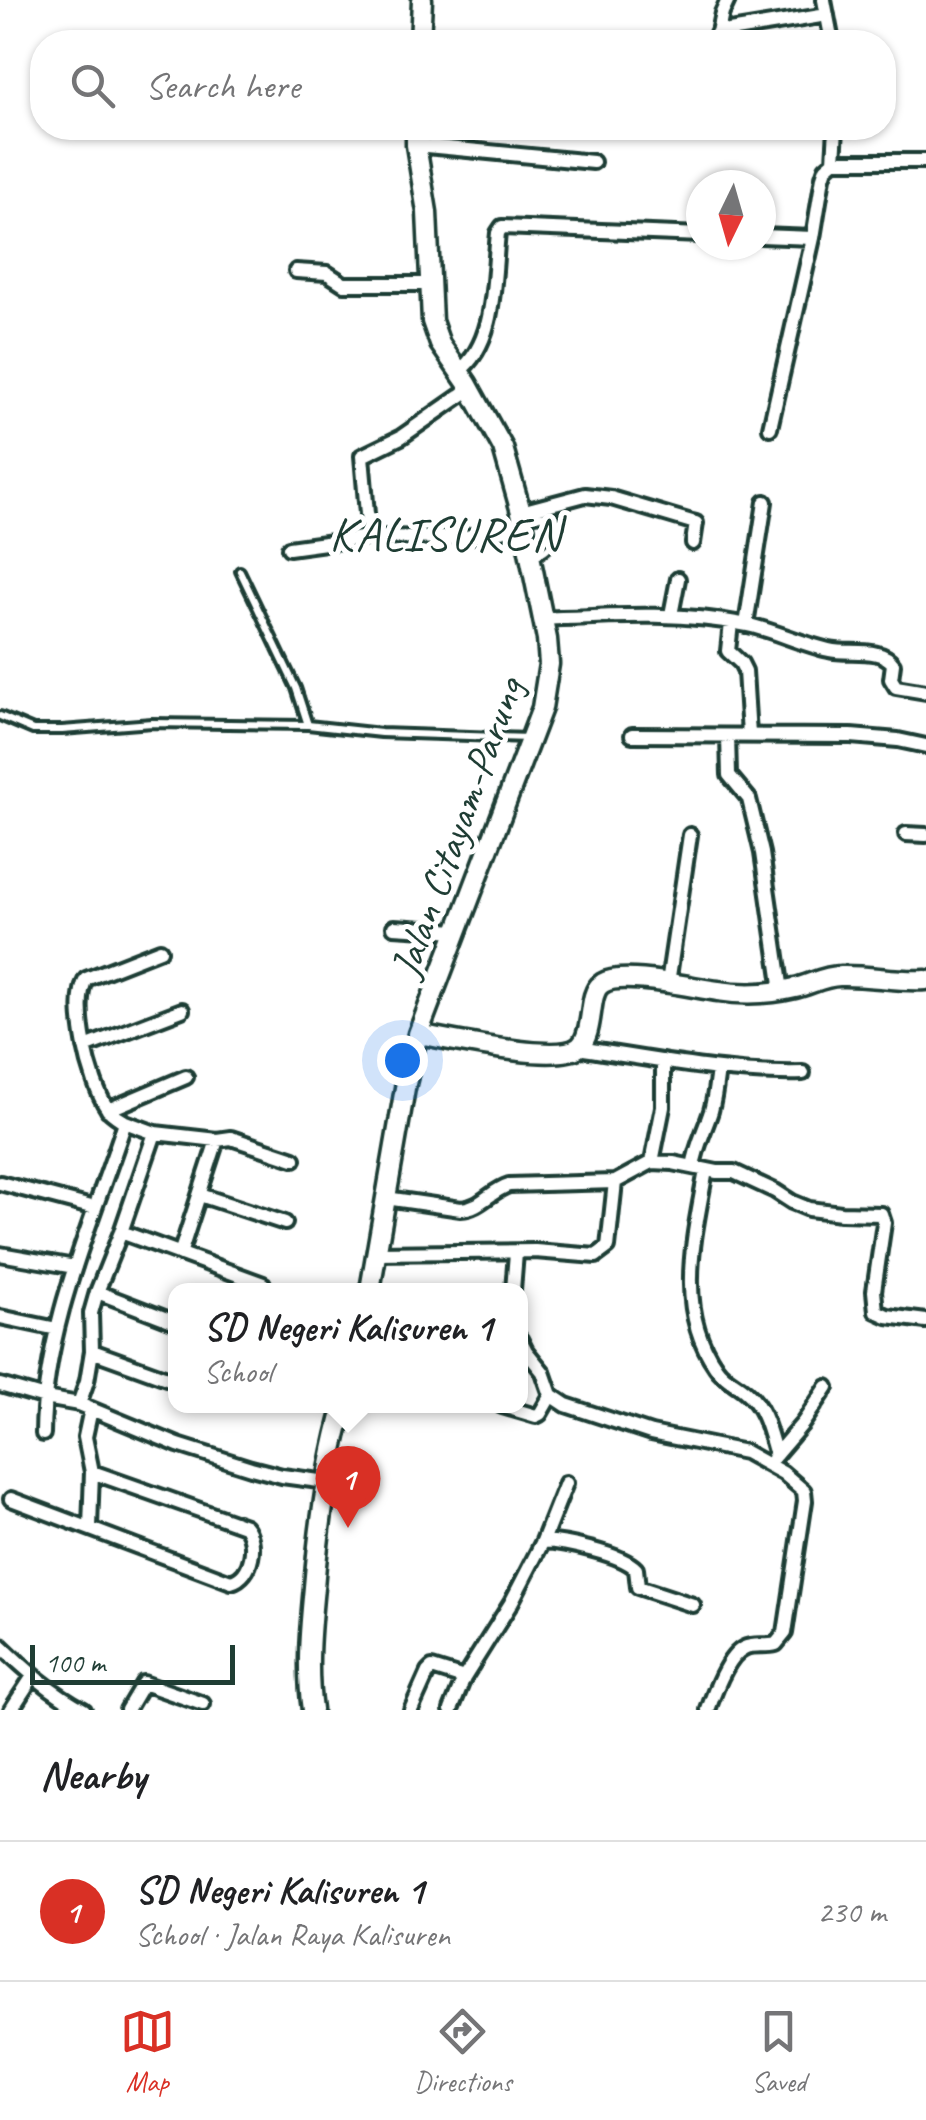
<!DOCTYPE html>
<meta charset="utf-8">
<style>
body{margin:0;font-family:Caveat,sans-serif;background:#f2f2f2;color:#202124}
.compass{position:absolute;left:686px;top:170px;width:90px;height:90px;border-radius:50%;background:#fff;box-shadow:0 2px 8px #0004;rotate:185deg}
.scale{position:absolute;left:30px;bottom:25px;width:205px;box-sizing:border-box;padding-left:10px;border:5px solid #1f3d34;border-top:0;font-size:28px;line-height:35px;white-space:nowrap;color:#1f3d34;-webkit-text-stroke:8px #fff;paint-order:stroke}
.you{position:absolute;left:402px;top:1060px;width:35px;height:35px;margin:-25px;border:8px solid #fff;border-radius:50%;background:#1a73e8;box-shadow:0 0 0 15px #1a73e833}
.badge{display:grid;place-items:center;width:65px;height:65px;border-radius:50%;background:#d93025;color:#fff;font-size:32px;font-weight:700}
.pin{position:absolute;translate:-50% -82px;filter:drop-shadow(0 2px 5px #0008)}
.pin::after{content:'';position:absolute;top:52px;width:35px;height:30px;background:inherit;clip-path:polygon(0 0,100% 0,50% 100%)}
.popup{position:absolute;left:168px;top:1283px;width:360px;height:130px;box-sizing:border-box;display:grid;place-content:center;border-radius:20px;background:#fff;filter:drop-shadow(0 2px 8px #0005);font-size:32px;white-space:nowrap;color:#757577}
.popup b{font-size:38px;color:#202124}
.popup::after{content:'';position:absolute;left:50%;top:100%;margin-left:-20px;border:20px solid transparent;border-top-color:#fff}
.list{margin:0;padding:0;list-style:none}
h2{display:flex;justify-content:space-between;align-items:center;height:130px;margin:0;padding:0 40px;font-size:42px}
h2 small{font-size:32px;font-weight:400;color:#757577}
.list li{display:grid;grid-template-columns:65px 1fr auto;gap:30px;align-items:center;box-sizing:border-box;height:140px;padding:0 40px;border-top:2px solid #e0e0e0}
.list b{display:block;font-size:38px;white-space:nowrap}
.list p{margin:0;font-size:32px;white-space:nowrap;color:#757577}
.list em{font-size:32px;font-style:normal;color:#757577}
.icon{flex:none;width:55px;height:55px;fill:none;stroke:currentColor;stroke-width:2;stroke-linecap:round;stroke-linejoin:round}
.map{position:relative;flex:none;width:926px;height:1710px;overflow:hidden}
.search{position:absolute;background:#fff;box-shadow:0 2px 8px #0004;left:30px;right:30px;top:30px;height:110px;display:flex;align-items:center;gap:25px;box-sizing:border-box;padding:0 35px;border-radius:40px;color:#757577;font-size:38px}
.sheet{height:270px;background:#fff}
nav{display:flex;justify-content:space-around;align-items:center;box-sizing:border-box;height:140px;border-top:2px solid #e0e0e0;background:#fff;font-size:28px;color:#757577}
nav a{display:grid;justify-items:center;gap:5px}
nav .on{color:#d93025}
.map>svg:first-child{display:block}
.lines{fill:none;stroke-linecap:round;stroke-linejoin:round}
.lane-casing{stroke:#1f3d34;stroke-width:14}
.street-casing{stroke:#1f3d34;stroke-width:20}
.secondary-casing{stroke:#1f3d34;stroke-width:25}
.lane{stroke:#fff;stroke-width:6}
.street{stroke:#fff;stroke-width:12}
.secondary{stroke:#fff;stroke-width:18}
.labels{text-anchor:middle;stroke-width:10;stroke-linejoin:round;paint-order:stroke}
.street-label{font-size:42px;fill:#1f3d34;stroke:#fff}
.quarter-label{font-size:48px;letter-spacing:2.5px;fill:#1f3d34;stroke:#fff}
</style>
<div class="map">
<svg width="926" height="1710" viewBox="0 0 926 1710">
<rect width="100%" height="100%" fill="#fff"/>
<filter id="ink" filterUnits="userSpaceOnUse"><feTurbulence type="fractalNoise" baseFrequency=".01" numOctaves="2"/><feDisplacementMap in="SourceGraphic" scale="20" xChannelSelector="R" yChannelSelector="G"/><feConvolveMatrix kernelMatrix="1 2 1 2 8 2 1 2 1" color-interpolation-filters="sRGB"/></filter>
<g filter="url(#ink)">
<g class="lines">
<defs>
<path id="lane" d="M523,519l24,-4 7,1c10,21 -4,33 -22,42
M240,571l56,117 12,37
M0,716l33,14h29l90,-7 156,2 73,8 149,5"/>
<path id="street" d="M824,0l8,42
M717,33l110,-18
M716,42l6,-29 6,-13
M416,145l177,17
M834,161l2,-33
M761,236l52,2 10,-61 3,-9 8,-7h92
M296,271l31,2 17,11h85
M458,372c39,-29 35,-94 40,-139l4,-6 199,8
M770,428l43,-190
M521,512l64,-17 26,3 81,24 4,1 -3,20
M369,537l-7,-81 39,-19 69,-48
M289,548l80,-11 91,1 63,-11
M671,615l7,-36
M542,619c69,-3 138,-8 206,6 28,6 53,19 81,25 19,5 52,-4 64,14l-2,15 5,8 30,5
M731,623l-3,28 13,12 4,8 4,64
M746,625l19,-123
M632,735l219,1 47,4 28,6
M728,736l1,39 20,24 13,54 20,138
M906,834l20,1
M394,927l63,4
M668,983l22,-148
M85,1047l97,-37
M578,1048c75,11 149,27 225,25
M108,1110l78,-33
M125,1122l30,11
M652,1162l11,-55v-46
M693,1167c3,-21 12,-37 18,-56 4,-14 5,-27 7,-42
M706,1170c-11,65 -32,138 10,197 8,12 20,16 30,25 19,16 23,40 30,63
M0,1183l95,25
M200,1195l85,28
M386,1198l75,11c20,-1 29,-18 48,-24l106,-3 37,-20 21,1 44,9h17l41,19 17,11 17,7 32,4 40,1 3,9 -10,68 2,20 11,5 39,5
M121,1232l142,52
M377,1253l158,-2 61,5 12,-9 7,-65
M0,1254l75,13
M180,1254l37,-114
M513,1290l3,-37
M97,1292l78,30
M0,1317l57,12
M520,1339l6,12 17,21 8,23 15,10 85,28 94,19 38,21 21,18 1,10 -20,132 -9,11c-10,3 -23,-1 -32,4 -17,8 -30,45 -36,62
M92,1351l83,30
M0,1385l45,13 34,6 99,41 73,23 31,8 45,6
M79,1404l8,-23 5,-30 -1,-38 6,-21 24,-60 34,-99 62,7 14,-2 63,21
M502,1406l34,10 4,-2 11,-19
M43,1434c1,-108 49,-211 82,-312 -6,-4 -14,-8 -18,-14 -17,-25 -36,-103 -21,-129l74,-29
M773,1458l30,-35 24,-36
M11,1499l220,83c22,-6 27,-41 14,-56l-153,-54
M90,1527l2,-55 -7,-35 6,-28
M543,1541l23,-58
M0,1645c26,25 52,48 84,65
M11,1710l22,-34
M127,1710l16,-27 60,21
M411,1710l17,-38 4,-4 32,10 47,-75 32,-62c22,1 79,13 93,28l2,18 55,18
M451,1710l13,-32"/>
<path id="secondary" d="M420,42l2,-42
M418,1034c29,5 140,30 161,13 12,-10 11,-37 15,-51 2,-6 3,-9 9,-13 20,-12 90,5 115,8 26,4 52,3 77,-3 16,-4 30,-12 45,-12 29,-1 57,6 86,4
M370,1290l35,-202 13,-54 124,-326 7,-44 -2,-25 -26,-127 -18,-64 -36,-65 -27,-39 -8,-23 -5,-109 -11,-67v-17
M312,1710c-6,-40 -2,-82 2,-123 5,-60 13,-123 30,-181"/>
</defs>
<!-- lane casing -->
<use href="#lane" class="lane-casing"/>
<!-- street casing -->
<use href="#street" class="street-casing"/>
<!-- secondary casing -->
<use href="#secondary" class="secondary-casing"/>
<!-- lane -->
<use href="#lane" class="lane"/>
<!-- street -->
<use href="#street" class="street"/>
<!-- secondary -->
<use href="#secondary" class="secondary"/>
</g>
</g>
<g class="labels">
<!-- street labels -->
<g class="street-label">
<text transform="translate(456 827) rotate(-70)" y="15">Jalan Citayam-Parung</text>
</g>
<!-- quarter labels -->
<g class="quarter-label">
<text x="446" y="550">KALISUREN</text>
</g>
</g>
</svg>
<svg class="compass" viewBox="-18 -18 36 36"><path d="M0-13l5 13h-10z" fill="#e53935"/><path d="M0 13l5-13h-10z" fill="#757577"/></svg>
<div class="scale">100 m</div>
<div class="you"></div>
<div class="pin badge" style="left:348px;top:1528px">1</div>
<div class="popup"><b>SD Negeri Kalisuren 1</b>School</div>
<div class="search"><svg class="icon" aria-label="search" viewBox="0 0 24 24"><circle cx="10" cy="10" r="6"/><path d="M15 15l6 6"/></svg>Search here</div>
</div>
<section class="sheet">
<h2>Nearby<small></small></h2>
<ul class="list">
<li><span class="badge">1</span><div><b>SD Negeri Kalisuren 1</b><p>School · Jalan Raya Kalisuren</p></div><em>230 m</em></li>
</ul>
</section>
<nav>
<a class="on"><svg class="icon" aria-label="map" viewBox="0 0 24 24"><path d="M3 6l6-2 6 2 6-2v14l-6 2-6-2-6 2zM9 4v14M15 6v14"/></svg>Map</a>
<a><svg class="icon" aria-label="directions" viewBox="0 0 24 24"><path d="M12 3l9 9-9 9-9-9zM9 14v-3h6M13 9l2 2-2 2"/></svg>Directions</a>
<a><svg class="icon" aria-label="saved" viewBox="0 0 24 24"><path d="M7 4h10v16l-5-4-5 4z"/></svg>Saved</a>
</nav>
